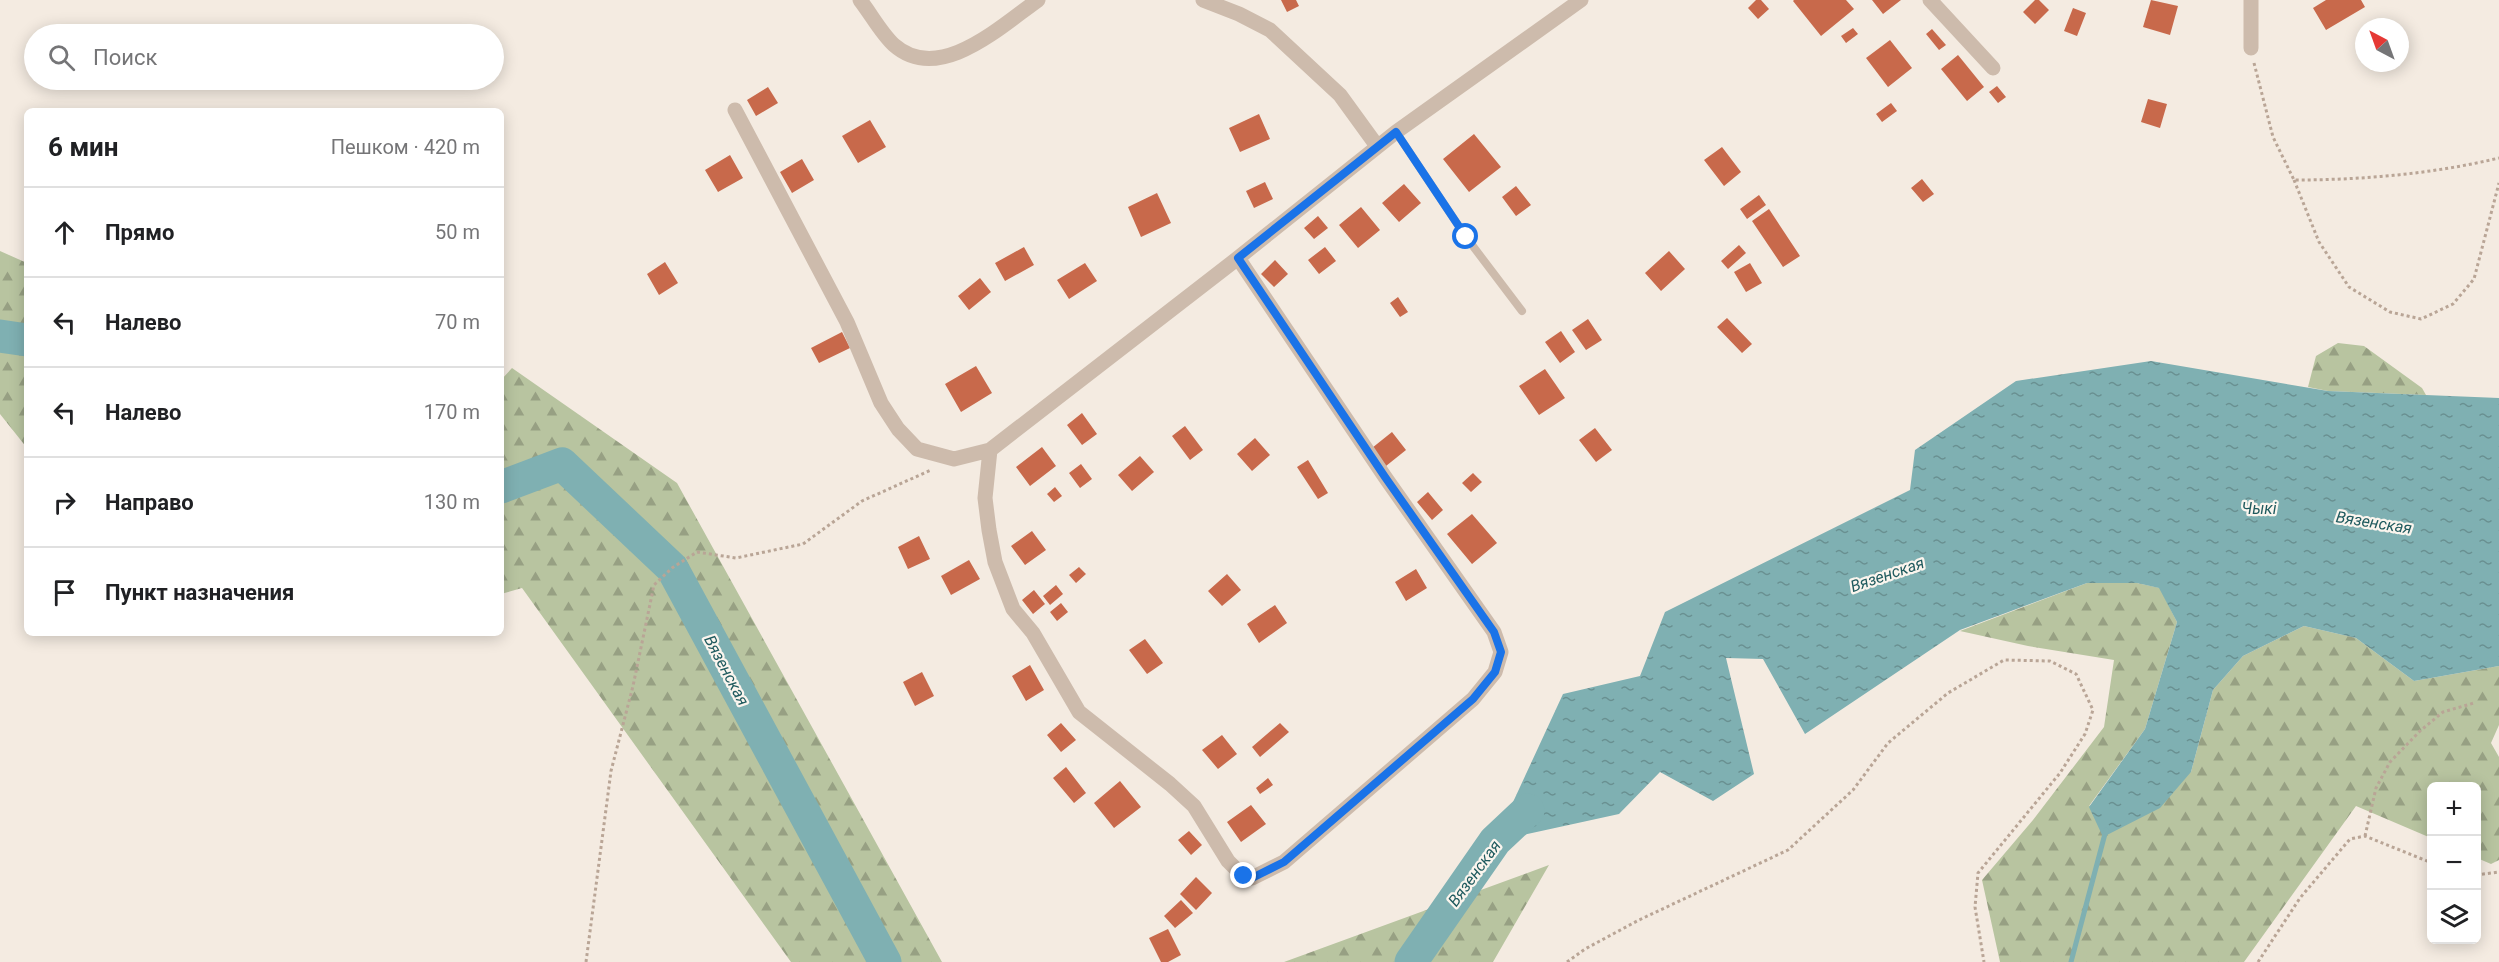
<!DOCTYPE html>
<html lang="ru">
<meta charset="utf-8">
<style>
body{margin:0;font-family:Roboto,sans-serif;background:#f6f6f6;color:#202124}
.controls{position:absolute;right:18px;bottom:18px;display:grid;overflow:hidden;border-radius:9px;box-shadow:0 3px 15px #0003}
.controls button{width:54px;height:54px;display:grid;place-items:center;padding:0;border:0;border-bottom:2px solid #e0e0e0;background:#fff;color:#202124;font:30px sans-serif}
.compass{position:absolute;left:2355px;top:18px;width:54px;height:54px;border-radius:50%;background:#fff;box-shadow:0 3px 15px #0003;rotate:319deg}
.stop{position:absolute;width:18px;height:18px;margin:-14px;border:4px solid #1a73e8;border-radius:50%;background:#fff}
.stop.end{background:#1a73e8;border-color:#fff;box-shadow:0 2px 6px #0008}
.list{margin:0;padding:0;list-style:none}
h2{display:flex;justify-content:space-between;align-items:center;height:78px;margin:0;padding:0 24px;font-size:26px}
h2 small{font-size:20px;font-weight:400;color:#757577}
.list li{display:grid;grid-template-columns:39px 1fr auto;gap:18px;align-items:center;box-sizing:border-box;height:90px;padding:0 24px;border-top:2px solid #e0e0e0}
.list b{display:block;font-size:22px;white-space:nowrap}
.list em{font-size:20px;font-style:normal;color:#757577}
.icon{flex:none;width:33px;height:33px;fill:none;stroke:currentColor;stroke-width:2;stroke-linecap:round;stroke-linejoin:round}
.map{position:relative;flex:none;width:2499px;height:962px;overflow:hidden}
.search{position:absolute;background:#fff;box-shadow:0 3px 15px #0003;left:24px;top:24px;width:480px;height:66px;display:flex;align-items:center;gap:15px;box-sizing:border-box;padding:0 21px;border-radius:33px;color:#757577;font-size:22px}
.panel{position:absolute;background:#fff;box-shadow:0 3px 15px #0003;left:24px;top:108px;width:480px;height:528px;border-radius:9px}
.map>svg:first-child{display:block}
.forest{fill:url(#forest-firs)}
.water{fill:url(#water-ripples)}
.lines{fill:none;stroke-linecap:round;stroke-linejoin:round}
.stream{stroke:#7fb0b2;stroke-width:5}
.river{stroke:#7fb0b2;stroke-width:33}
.building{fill:#c8694b}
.path{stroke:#b9a596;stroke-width:3;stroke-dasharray:3 3;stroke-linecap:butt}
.lane{stroke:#cdbbac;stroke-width:8}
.street{stroke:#cdbbac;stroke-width:15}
.route{stroke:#1a73e8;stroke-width:8}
.labels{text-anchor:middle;stroke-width:4.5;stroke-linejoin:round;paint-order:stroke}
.water-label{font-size:16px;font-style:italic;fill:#1f5a5e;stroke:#fbf5ee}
</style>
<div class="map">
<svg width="2499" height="962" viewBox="0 0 2499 962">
<defs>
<pattern id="forest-firs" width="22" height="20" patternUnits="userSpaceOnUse" patternTransform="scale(1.5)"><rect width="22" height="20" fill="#b8c4a0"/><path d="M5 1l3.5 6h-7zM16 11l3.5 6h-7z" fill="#97a083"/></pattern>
<pattern id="water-ripples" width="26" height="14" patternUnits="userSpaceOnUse" patternTransform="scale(1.5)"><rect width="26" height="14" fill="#7fb0b2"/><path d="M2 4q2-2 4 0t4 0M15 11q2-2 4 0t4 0" fill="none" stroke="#699091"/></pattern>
</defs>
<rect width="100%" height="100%" fill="#f4ebe1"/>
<!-- forest -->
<path class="forest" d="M0,251l27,12v185l-27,-34z
M2338,343l26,3 58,42 4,7 -98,-4 -20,-4 8,-31z
M512,368l165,115 265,479h-151l-269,-374 -21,6v-214z
M2087,583h50l23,5 17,34 -32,107 -56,77 102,-34 22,-82 30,-34 61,-30 52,12 58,43 85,-15v59l-8,18 8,14v103l-8,4 -14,-6 -1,-72h-44l-1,52 -75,-32 -112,156h-244l-18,-82 51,-60 71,-93 10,-67 -86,-14 -68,-15z
M1549,865l-56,97h-209z"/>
<!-- water -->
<path class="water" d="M2151,361l177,30 171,7v268l-85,15 -58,-43 -52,-12 -61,30 -30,34 -22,82 -31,36 -57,29 -14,-30 56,-78 32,-107 -18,-34 -22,-5h-50l-127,47 -155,104 -42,-75 -37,-1 28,116 -41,27 -53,-29 -41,42 -124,27 68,-147 77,-18 25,-64 245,-122 5,-40 101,-69z"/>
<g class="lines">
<!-- stream -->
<path class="stream" d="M2071,962l35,-132"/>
<!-- river -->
<path class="river" d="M0,336l27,4
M501,487l61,-23 110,104 213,394
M1411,962l84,-121 33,-31"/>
</g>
<!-- building -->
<path class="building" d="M1281,0h15l3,6 -12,6z
M1756,0h5l8,9 -11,10 -10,-11z
M1794,0h52l8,9 -33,27 -28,-35z
M1872,0h29l-18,14z
M2035,0h4l10,10 -14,14 -12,-12z
M2151,0l27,6 -8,29 -27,-8z
M2326,0h35l4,7 -39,23 -13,-22z
M2073,8l13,5 -9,23 -13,-5z
M1853,28l5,6 -12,9 -5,-7z
M1932,29l14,16 -7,5 -13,-16z
M1890,40l22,28 -24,19 -22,-29z
M1958,55l26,32 -17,14 -26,-32z
M1997,86l9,11 -8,6 -9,-11z
M768,87l10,16 -22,13 -9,-16z
M2148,99l19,5 -7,24 -19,-6z
M1891,103l6,8 -15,11 -6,-8z
M1259,114l11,25 -30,13 -11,-24z
M870,120l16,27 -28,16 -16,-27z
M1474,134l27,33 -32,25 -26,-33z
M1722,147l19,25 -17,14 -20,-26z
M730,155l13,23 -25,14 -13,-22z
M802,159l12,21 -22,13 -12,-21z
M1922,179l12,15 -11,8 -12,-14z
M1265,182l8,17 -19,9 -8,-17z
M1404,184l17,19 -22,19 -17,-19z
M1516,186l15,19 -15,11 -14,-19z
M1157,193l14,30 -30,14 -13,-30z
M1759,195l7,10 -19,14 -7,-10z
M1361,207l19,23 -22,18 -19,-23z
M1769,209l31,47 -17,11 -31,-46z
M1318,216l10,12 -14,11 -10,-11z
M1739,245l7,8 -18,16 -7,-8z
M1024,247l10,18 -29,16 -10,-18z
M1325,247l11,14 -17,13 -11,-14z
M1669,251l16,18 -24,22 -16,-18z
M1275,260l13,14 -14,13 -13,-13z
M665,262l13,21 -19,12 -12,-21z
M1085,263l12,18 -28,18 -12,-19z
M1750,263l12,20 -16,9 -12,-20z
M980,278l11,14 -22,18 -11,-14z
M1398,297l10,15 -8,5 -10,-14z
M1727,318l25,26 -10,9 -25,-26z
M1588,319l14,21 -16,10 -14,-20z
M1561,331l14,21 -15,11 -15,-21z
M842,332l8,16 -31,15 -8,-15z
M976,366l16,27 -31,19 -16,-28z
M1545,369l20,29 -26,17 -20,-29z
M1082,413l15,21 -15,11 -15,-20z
M1185,426l18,24 -13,10 -18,-24z
M1595,428l17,22 -16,12 -17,-22z
M1392,432l14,18 -20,16 -14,-18z
M1255,438l15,17 -18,16 -15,-17z
M1042,447l14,19 -26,20 -14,-19z
M1140,456l14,16 -22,19 -14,-16z
M1308,460l20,33 -10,6 -21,-32z
M1081,464l11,15 -12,9 -11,-15z
M1473,473l9,9 -11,10 -9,-9z
M1055,487l7,9 -8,6 -7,-8z
M1428,492l15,18 -11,10 -15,-18z
M1472,514l25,29 -25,21 -25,-30z
M1032,531l14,19 -21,15 -14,-19z
M919,536l11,23 -22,10 -10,-22z
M969,560l11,19 -29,16 -10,-19z
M1079,567l7,7 -10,9 -7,-8z
M1416,569l11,19 -21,13 -11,-19z
M1227,574l14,16 -19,16 -14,-15z
M1056,585l7,9 -13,11 -7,-9z
M1034,590l11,14 -12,10 -11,-14z
M1061,603l7,9 -11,9 -7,-9z
M1275,605l12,18 -28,20 -12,-19z
M1145,639l18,24 -16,11 -18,-24z
M1030,665l14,25 -18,11 -14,-25z
M922,672l12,24 -19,10 -12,-24z
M1061,723l15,17 -15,12 -14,-17z
M1280,723l9,9 -29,25 -8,-10z
M1222,735l15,19 -19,15 -16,-19z
M1066,767l20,26 -12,10 -21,-25z
M1268,778l5,7 -13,9 -4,-6z
M1120,781l21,26 -27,21 -20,-25z
M1251,805l15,19 -25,18 -14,-20z
M1189,831l13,14 -11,10 -13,-15z
M1196,877l16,16 -16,17 -16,-16z
M1181,900l12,13 -18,15 -11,-12z
M1168,929l13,26 -13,7h-7l-12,-24z"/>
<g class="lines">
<!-- path -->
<path class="path" d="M2254,63l19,74 21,43c68,0 138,-6 205,-22
M2294,180l25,62 30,45 41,25 31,7 32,-15 21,-25 25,-96
M2365,836l11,-48 14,-26 30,-31 23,-19 31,-9
M2476,875l23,-3
M586,962l25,-191 22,-85 21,-101 18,-17 25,-16 39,6 67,-14 59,-43 69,-31
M1567,962l18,-13 54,-29 149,-70 65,-60 35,-47 60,-50 56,-33 46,1 26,13 17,36 -8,24 -25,39 -82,100 -3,34 9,55
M2258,962l42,-64 50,-59 15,-3 67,27"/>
<!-- lane -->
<path class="lane" d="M1396,132l70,105 56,74"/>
<!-- street -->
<path class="street" d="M860,0c11,14 21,33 34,45 45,40 107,-19 144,-45
M1203,0l36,14 31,16 70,65 37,51
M1930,0l63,68
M2251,48v-48
M735,110l112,212 34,81 17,26 19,20 37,10 36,-9 248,-192 158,-126 185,-132
M990,450l-5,48 4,32 6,32 18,47 20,24 46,79 91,72 24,22 34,55 15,15 9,2 32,-16 189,-163 22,-27 6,-20 -7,-20 -109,-155 -147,-219"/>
</g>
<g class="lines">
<!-- route -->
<path class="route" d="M1244,876l8,2 32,-16 189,-163 22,-27 6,-20 -7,-20 -109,-155 -147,-219 158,-126 70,105"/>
</g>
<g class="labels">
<!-- water labels -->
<g class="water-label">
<text x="2259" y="514">Чыкі</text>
<text transform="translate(2374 522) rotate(9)" y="6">Вязенская</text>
<text transform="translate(1887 574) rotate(-19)" y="6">Вязенская</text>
<text transform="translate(727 670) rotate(62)" y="6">Вязенская</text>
<text transform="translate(1474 873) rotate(-54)" y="6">Вязенская</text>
</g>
</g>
</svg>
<div class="controls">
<button>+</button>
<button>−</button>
<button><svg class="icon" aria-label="layers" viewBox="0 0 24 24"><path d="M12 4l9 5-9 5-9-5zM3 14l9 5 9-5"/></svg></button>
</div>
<svg class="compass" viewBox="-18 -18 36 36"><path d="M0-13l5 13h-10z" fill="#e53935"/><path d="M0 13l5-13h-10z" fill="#757577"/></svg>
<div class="stop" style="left:1466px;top:237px"></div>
<div class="stop end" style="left:1244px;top:876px"></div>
<div class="search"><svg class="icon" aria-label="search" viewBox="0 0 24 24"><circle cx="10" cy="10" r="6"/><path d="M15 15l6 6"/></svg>Поиск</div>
<section class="panel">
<h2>6 мин<small>Пешком · 420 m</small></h2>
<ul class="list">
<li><svg class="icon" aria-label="ahead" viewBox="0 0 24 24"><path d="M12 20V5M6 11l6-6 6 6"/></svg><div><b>Прямо</b></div><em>50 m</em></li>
<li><svg class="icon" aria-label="left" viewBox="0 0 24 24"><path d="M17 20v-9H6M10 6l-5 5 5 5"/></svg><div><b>Налево</b></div><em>70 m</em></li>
<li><svg class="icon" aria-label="left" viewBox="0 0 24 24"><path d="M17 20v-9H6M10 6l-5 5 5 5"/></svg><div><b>Налево</b></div><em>170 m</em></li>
<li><svg class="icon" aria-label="right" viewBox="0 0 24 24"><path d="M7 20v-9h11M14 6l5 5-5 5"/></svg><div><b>Направо</b></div><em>130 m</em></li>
<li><svg class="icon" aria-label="arrive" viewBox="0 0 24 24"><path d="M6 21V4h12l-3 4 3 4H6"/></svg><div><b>Пункт назначения</b></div></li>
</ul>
</section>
</div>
